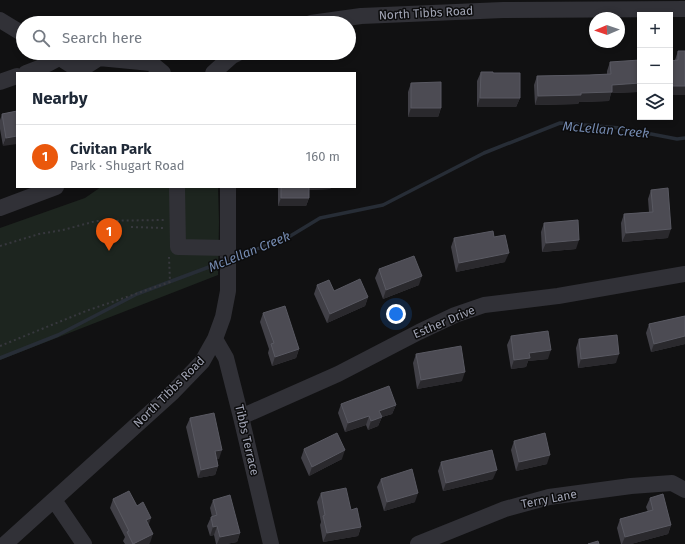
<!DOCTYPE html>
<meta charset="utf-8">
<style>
body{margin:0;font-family:"Fira Sans",sans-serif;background:#f6f6f7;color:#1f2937}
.controls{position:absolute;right:12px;top:12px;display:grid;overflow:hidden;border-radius:0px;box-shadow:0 2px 6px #0003}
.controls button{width:36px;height:36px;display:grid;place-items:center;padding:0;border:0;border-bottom:1px solid #e0e1e3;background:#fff;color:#1f2937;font:20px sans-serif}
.compass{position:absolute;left:589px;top:12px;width:36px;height:36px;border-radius:50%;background:#fff;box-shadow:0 2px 6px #0003;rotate:268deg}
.you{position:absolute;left:396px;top:314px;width:14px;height:14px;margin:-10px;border:3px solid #fff;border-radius:50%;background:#1a73e8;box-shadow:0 0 0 6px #1a73e833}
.badge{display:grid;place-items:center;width:26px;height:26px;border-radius:50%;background:#ea580c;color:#fff;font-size:13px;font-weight:700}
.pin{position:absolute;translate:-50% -33px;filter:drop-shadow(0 1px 2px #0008)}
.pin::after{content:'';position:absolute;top:21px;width:14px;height:12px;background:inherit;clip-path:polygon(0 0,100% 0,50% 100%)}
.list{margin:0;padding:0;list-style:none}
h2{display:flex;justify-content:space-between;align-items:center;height:52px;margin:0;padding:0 16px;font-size:17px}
h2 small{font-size:13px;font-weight:400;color:#747a83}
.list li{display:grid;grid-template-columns:26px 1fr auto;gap:12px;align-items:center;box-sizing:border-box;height:64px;padding:0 16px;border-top:1px solid #e0e1e3}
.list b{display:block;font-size:15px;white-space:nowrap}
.list p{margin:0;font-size:13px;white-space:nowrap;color:#747a83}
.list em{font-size:13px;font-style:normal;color:#747a83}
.icon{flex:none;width:22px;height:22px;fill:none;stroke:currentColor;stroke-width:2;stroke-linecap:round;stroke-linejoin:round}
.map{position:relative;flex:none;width:685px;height:544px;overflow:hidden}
.search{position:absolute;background:#fff;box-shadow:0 2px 6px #0003;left:16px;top:16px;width:340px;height:44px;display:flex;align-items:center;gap:10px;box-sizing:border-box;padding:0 14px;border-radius:22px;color:#747a83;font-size:15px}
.panel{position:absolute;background:#fff;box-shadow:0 2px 6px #0003;left:16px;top:72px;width:340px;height:116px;border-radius:0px}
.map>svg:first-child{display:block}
.green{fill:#1d251f}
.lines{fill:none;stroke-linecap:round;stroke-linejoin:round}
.stream{stroke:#272d36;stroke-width:3.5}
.path{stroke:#37383e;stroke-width:2;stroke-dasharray:2 3;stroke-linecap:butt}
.minor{stroke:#313137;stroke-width:16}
.wall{fill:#414047}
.shaded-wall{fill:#2a292d}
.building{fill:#4c4b53;stroke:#595962}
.labels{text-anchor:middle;stroke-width:3;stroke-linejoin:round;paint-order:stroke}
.street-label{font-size:12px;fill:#a1a4b4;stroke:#0c0c0d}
.water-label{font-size:13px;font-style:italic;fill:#758bb1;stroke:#0c0c0d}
</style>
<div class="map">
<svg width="685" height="544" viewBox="0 0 685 544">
<rect width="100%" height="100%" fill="#111112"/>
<!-- green -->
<path class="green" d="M101,187h117l1,35 -1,53 -218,85v-132l85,-30z"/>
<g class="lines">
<!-- stream -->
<path class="stream" d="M232,258l55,-20 33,-20 63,-13 101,-52 76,-30 60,5 57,11 8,-1
M0,358l58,-23 79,-41 88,-33"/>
<!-- path -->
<path class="path" d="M131,227l33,1
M0,246l39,-12 24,-4 33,-9 68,-1
M0,346l86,-35 84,-29 -1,-25"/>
<!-- minor -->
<path class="minor" d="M0,20l23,14
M311,23l50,-7 142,-6 182,-1
M52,53l22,14h11l14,-9
M93,53l6,5 52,5 12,10
M26,73c14,-5 28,-11 41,-20
M213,73l19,-17 6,-3
M0,82l17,-6
M177,187l1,60 50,1
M0,208l56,-21
M215,339l11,19 15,59 30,127
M241,417l97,-43 81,-42 36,-17 29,-10 74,-9 127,-22
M54,500l30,44
M5,544l168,-152 29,-30 13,-23 8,-22 5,-26v-104
M418,544l87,-35 44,-12 82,-11 41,-3 13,7"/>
</g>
<!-- wall -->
<path class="wall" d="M678,51h7v44h-15l5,-35z
M610,62l28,30 -27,1 -2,8 -30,1 -1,2 -43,1 -1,-20 3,-9 52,-1 18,-1v-3z
M481,72l12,1 27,25 -4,9h-39v-26z
M411,83l30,25 -3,9h-30v-25z
M17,111l-14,35 -3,-17v-9l2,-6z
M278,187h53l-1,2 -21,1v8l-3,8h-28z
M651,190l17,48 -46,4 -1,-19 3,-9 25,-2 -1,-13z
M544,223l32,26 -34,3 -1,-20z
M473,235l21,2 11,25 -49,10 -5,-25 3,-9z
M379,269l40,16 -36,14 -8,-21z
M317,285l17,6 34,6 -3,9 -38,17 -13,-29z
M263,313l36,36 -3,9 -24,8 -4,-13 1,-4 -9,-27z
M685,316v28l-34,8 -5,-19 3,-9z
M511,336l37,23 -20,2 -2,6 -15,2 -4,-24z
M579,339l37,24 -38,5 -2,-20z
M416,354l46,27 -45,8 -4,-26z
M341,404l55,1 -4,9 -10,3 -4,9 -10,4 -2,-5 -21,7 -7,-19z
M190,418l29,41h-2l1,7 -3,9 -17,3 -12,-51z
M514,441l33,23 -31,7 -5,-21z
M304,449l38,10 -33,17 -8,-18z
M441,462l52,17 -50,12 -5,-20z
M381,479l34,23 -31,9 -7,-24z
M321,493l30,17 10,17 -3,9 -35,6 -3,-17 1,-3 -4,-20z
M650,498l21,27 -3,9 -37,10h-10l-4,-16 3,-9 28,-7 -2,-5z
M113,499l24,7 11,18 2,19 -2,1h-23l-2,-3 2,-4 -15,-29z
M213,500l27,33 -3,9 -11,2h-10l-2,-9 -4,1 -3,-10 4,-9h1l-2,-9z"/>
<!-- shaded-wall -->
<path class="shaded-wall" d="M640,83v4l-2,5 -27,1 -2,8 -30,1 -1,2 -43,1 3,-9 43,-3 31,-8z
M670,86h15v9h-15z
M480,98h40l-4,9h-39z
M411,108h30l-3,9h-30z
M17,136v8l-14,2 3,-8z
M307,187h24l-1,2 -24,1z
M281,198h28l-3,8h-28z
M671,229l-3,9 -46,4 4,-9z
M579,240l-3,9 -34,3 4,-9z
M509,253l-4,9 -49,10 3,-9z
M422,276l-3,9 -36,14 3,-9z
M368,297l-3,9 -38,17 3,-9z
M685,336v8l-34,8 3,-8z
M299,349l-3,9 -24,8 3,-9z
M551,350l-3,9 -20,2 -2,6 -15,2 3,-9 15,-7z
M619,354l-3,9 -38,5 3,-9z
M465,372l-3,9 -45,8 4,-9z
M396,405l-4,9 -10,3 -4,9 -10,4 3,-9 8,-10z
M369,416l-3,9 -21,7 3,-9z
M222,450l-3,9 -7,1 3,-9z
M345,450l-3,9 -33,17 3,-9z
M550,455l-3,9 -31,7 3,-9z
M218,466l-3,9 -17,3 3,-8z
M497,470l-4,9 -50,12 3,-8z
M418,493l-3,9 -31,9 3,-9z
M151,518l-3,9 -2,-7z
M671,525l-3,9 -37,10h-9l3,-7z
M217,526l-3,9 -4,1 3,-9z
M361,527l-3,9 -35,6 4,-9z
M240,533l-3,9 -11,2h-9l3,-7z
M153,534l-3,9 -2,1h-15z"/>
<!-- building -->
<path class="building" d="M678,51h7v35h-15v-25l8,-1z
M640,60v23l-28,2v7l-31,1v2l-43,1 -1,-20 52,-1 22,-1 -1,-12z
M481,72h12v1h27v25h-40z
M441,82v26h-30v-25z
M17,111v25l-11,2 -4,-24z
M281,187h28v11h-28z
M668,188l3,41 -45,4 -2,-19 29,-2 -2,-22z
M578,220l1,20 -33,3 -2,-20z
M493,231l1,6 11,-2 4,18 -50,10 -5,-25z
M414,256l8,20 -36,14 -7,-21z
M360,279l8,18 -38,17 -13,-29 12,-5 5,11z
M285,306l14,43 -24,8 -4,-13 3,-1 -11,-30z
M685,316v20l-31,8 -5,-20z
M548,331l3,19 -22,3 1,5 -16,2 -3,-24z
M617,335l2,19 -38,5 -2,-20z
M461,346l4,26 -44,8 -5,-26z
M389,386l7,19 -17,6 3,6 -11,4 -2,-5 -21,7 -7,-19z
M214,413l8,37 -7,1 3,15 -17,4 -11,-52z
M337,433l8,17 -33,17 -8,-18z
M545,433l5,22 -31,7 -5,-21z
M492,450l5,20 -51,13 -5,-21z
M412,469l6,24 -31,9 -6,-23z
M346,488l5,22 6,-2 4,19 -34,6 -4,-17 2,-1 -4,-22z
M129,491l8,15 6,-4 8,16 -5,2 7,14 -20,10 -6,-12 2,-1 -16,-32z
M663,494l8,31 -46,12 -5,-18 33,-9 -3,-12z
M230,495l10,38 -20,4 -3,-11 -4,1 -2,-10 6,-2 -4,-15z
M598,541l1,3h-11z"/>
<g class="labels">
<!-- street labels -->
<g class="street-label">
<text transform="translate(426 13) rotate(-3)" y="4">North Tibbs Road</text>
<text transform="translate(444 322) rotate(-23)" y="4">Esther Drive</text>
<text transform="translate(169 392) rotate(-45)" y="4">North Tibbs Road</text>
<text transform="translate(247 440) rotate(77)" y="4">Tibbs Terrace</text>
<text transform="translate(549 499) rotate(-11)" y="4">Terry Lane</text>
</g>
<!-- water labels -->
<g class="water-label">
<text transform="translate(606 129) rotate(5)" y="5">McLellan Creek</text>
<text transform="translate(249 251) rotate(-22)" y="5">McLellan Creek</text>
</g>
</g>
</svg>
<div class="controls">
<button>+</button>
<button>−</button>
<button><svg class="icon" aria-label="layers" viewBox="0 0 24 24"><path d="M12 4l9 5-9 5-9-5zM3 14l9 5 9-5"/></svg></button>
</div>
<svg class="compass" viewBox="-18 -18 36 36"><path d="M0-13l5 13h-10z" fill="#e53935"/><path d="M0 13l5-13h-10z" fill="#747a83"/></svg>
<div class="you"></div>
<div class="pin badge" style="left:109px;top:251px">1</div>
<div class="search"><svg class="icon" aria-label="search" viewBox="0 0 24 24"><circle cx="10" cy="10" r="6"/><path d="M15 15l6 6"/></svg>Search here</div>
<section class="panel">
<h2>Nearby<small></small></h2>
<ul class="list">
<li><span class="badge">1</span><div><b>Civitan Park</b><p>Park · Shugart Road</p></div><em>160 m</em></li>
</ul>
</section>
</div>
